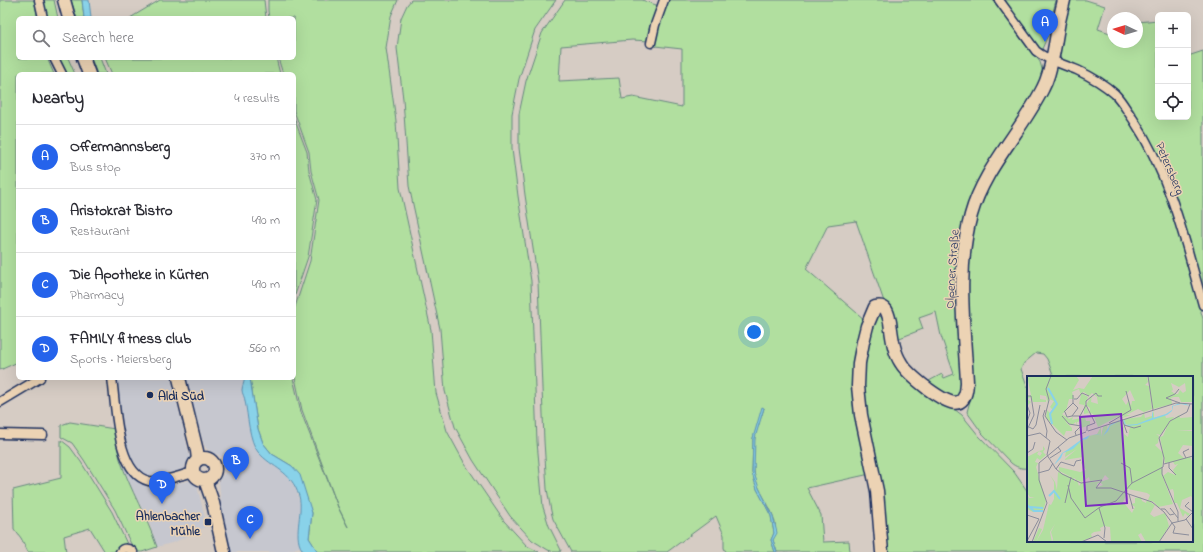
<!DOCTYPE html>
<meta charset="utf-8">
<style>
body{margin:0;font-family:"Indie Flower",sans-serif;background:#f2f2f3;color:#2b2b33}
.controls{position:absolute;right:12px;top:12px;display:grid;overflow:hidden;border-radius:6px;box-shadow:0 4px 16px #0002}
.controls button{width:36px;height:36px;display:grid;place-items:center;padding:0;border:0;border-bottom:1px solid #e1e1e2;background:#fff;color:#2b2b33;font:20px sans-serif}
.compass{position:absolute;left:1107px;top:12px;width:36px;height:36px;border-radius:50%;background:#fff;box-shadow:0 4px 16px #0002;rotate:274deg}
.you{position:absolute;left:754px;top:332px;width:14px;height:14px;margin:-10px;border:3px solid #fff;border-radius:50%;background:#1a73e8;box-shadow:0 0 0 6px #1a73e833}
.badge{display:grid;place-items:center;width:26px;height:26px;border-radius:50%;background:#2563eb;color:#fff;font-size:13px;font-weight:700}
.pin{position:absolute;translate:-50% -33px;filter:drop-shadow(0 1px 2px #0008)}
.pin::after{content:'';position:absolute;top:21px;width:14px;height:12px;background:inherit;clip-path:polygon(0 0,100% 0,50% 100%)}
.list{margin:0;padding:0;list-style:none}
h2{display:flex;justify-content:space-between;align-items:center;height:52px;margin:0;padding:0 16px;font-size:17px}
h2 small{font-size:13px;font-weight:400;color:#7c7c81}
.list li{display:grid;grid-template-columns:26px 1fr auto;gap:12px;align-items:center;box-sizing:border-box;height:64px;padding:0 16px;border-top:1px solid #e1e1e2}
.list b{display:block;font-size:15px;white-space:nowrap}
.list p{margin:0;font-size:13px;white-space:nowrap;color:#7c7c81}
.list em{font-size:13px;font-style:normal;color:#7c7c81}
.icon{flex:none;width:22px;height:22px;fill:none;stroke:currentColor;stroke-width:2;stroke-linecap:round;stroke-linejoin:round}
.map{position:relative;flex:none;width:1203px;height:552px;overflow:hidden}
.search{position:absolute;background:#fff;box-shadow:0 4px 16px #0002;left:16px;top:16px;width:280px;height:44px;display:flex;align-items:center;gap:10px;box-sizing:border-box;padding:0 14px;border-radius:6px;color:#7c7c81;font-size:15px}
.panel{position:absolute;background:#fff;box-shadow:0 4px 16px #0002;left:16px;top:72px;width:280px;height:308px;border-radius:6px}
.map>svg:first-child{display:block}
.built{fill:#c6c7cf}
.green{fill:#b1df9f;stroke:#66877e}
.water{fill:#89d2e9;stroke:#5d91b1}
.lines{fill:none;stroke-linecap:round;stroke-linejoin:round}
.street-casing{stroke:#1b2f5e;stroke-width:11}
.secondary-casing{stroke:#1b2f5e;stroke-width:15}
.street{stroke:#ecd3b4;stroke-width:8}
.secondary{stroke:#ecd3b4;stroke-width:12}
.poi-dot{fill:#1b2f5e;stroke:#ecd3b4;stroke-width:1.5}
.labels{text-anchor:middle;stroke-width:3;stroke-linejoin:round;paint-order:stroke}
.street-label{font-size:13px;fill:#1b2f5e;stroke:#ecd3b4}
.poi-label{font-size:13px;font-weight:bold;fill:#1b2f5e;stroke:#ecd3b4;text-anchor:start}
.inset-river{fill:none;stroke:#89d2e9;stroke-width:2}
.inset-road{fill:none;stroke:#8b8d9b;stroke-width:1}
.view{fill:#7b2cbf;fill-opacity:0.15;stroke:#7b2cbf;stroke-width:2}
.inset-edge{fill:none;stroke:#1b2f5e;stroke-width:2}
</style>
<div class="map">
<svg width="1203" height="552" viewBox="0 0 1203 552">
<rect width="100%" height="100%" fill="#d6ccc4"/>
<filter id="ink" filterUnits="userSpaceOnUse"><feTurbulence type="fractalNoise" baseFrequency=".025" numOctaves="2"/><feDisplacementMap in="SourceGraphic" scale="8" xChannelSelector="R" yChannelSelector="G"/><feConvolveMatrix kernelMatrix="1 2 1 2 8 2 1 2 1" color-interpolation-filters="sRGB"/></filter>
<g filter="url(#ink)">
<!-- built -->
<path class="built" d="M116,378h55l19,80 -1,4 -4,3v3l-20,7 -15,2 -9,-3 -7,-7 -8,-19 -6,-31z
M186,378h58l1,5 -3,9 3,6 2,19 7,29 4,6 30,24 8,13 5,19 -3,24 2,15 -13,4v1h-57l-10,-39 1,-10 -2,-21 1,-4 7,-7 18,-3 -5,-8 -5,-4 -5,-1 -10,1 -1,-1 -4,-1 -8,-5 -3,-4z
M123,461l6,12 6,6 7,5 8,2h8l31,-5 7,3 1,2 10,40 -32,16 -18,5 -7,-22 -18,-36 -11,-27z"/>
<!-- green -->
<path class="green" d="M0,0h34l4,18h-20v40h29l7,16h-36v288l-18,8z
M43,0h11l4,18h-12z
M71,0h11l2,18h-7z
M160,0h104l2,18h-136z
M268,0h130l-7,16 -5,32 10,73 4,67 31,142 5,63 11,38 18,33 39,57 23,25 12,6h-221l-9,-14 3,-25 -20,-47 -20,-12 -9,-11 -5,-14 -8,-51h43l8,34 37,95 10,20 -10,-20 -36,-97 -8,-37v-63l16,-49 9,-61 -8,-29 -2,-19 -15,-41v-37h-11l-5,-16h16v-40h-25l-1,-7z
M411,0h145l-21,30 -16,49 -7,35v35l6,47 13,85 6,161 6,65 6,19 12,24 -1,2h-6l-6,-2 -16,-10 -22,-24 -37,-56 -18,-33 -10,-36 -5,-62 -31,-143 -6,-87 -6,-51 4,-30 6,-13z
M565,0h77l17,6 -10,35 -17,-1 -71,6 -2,35 60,-3 3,21 11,-2 49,10v-58l-27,-3 -1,-2 13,-44h329l44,62 4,14 -73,129 -8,179 -5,14 -7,1 -24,-17 15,-8 2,4 10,-4 -13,-38 -5,-24 -17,6 4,11 -26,10 -41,-118 -28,4 -22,44 59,51 -10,56 -3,4 1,24 4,25 4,-1 9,46 -63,14 14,27 2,27 26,-1 1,11h-73l-4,-12c11,-24 -17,-45 -19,-69 -1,-10 -1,-24 1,-34 2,-9 6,-19 9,-29l-11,30 -1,35 5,16 14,27 3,17 -3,7 4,12h-49l-2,-4v-13l-8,-19 -49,36h-96l-18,-33 -2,-8 -4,-22 -3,-48 -6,-159 -13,-87 -6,-47v-34l7,-33 16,-48z
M1001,0h55l-7,28h2l-9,21 -3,1z
M1068,0h18l19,6 -7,23 15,5v8h24v-20l21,-2v97h30v-61l15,-5v240l-55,-153 -15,-29 -12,-13 -59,-36 -4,-8z
M58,58h10l7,16h-9z
M91,58h9l6,16h-9z
M105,58h171l4,16h-168z
M1056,66l29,11 19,13 12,10 29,45 13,26 13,37 11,35 21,76v233h-317l-23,-158v-22l3,-21 10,-35 8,1 7,36 49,50 14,6 8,6 17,21 35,36 14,20v49h164v-164h-138l-7,-18 -4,-5 -7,-1 -12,10 -3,6 7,19v80c-7,1 -12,-1 -17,-5l-29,-30 -15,-21 4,-15 1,-15 -6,-74 1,-36 5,-41 9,-31z
M294,118l13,34 2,19 8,29 -9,57 -14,41z
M70,422l45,7c2,10 2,21 5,30 10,31 27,58 37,88l-15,5h-6l-6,-10 -15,-32 -31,-50 -12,-17 -11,-6v-12z
M61,440l9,7 11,15 31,50 16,34 -10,6h-13l-15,-24 -26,8 2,16h-38l-7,-14 -7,-9 -1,-39 48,-12z"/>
<!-- water -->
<path class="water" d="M82,0h7l2,18h-7z
M244,378h6l8,51 5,14 9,11 20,12 8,9 12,38 -3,25 9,14h-14c-13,-14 0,-39 -5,-56 -8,-26 -26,-27 -41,-44 -9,-11 -10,-37 -13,-51 0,-4 -3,-7 -3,-11 0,-5 3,-7 2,-12z
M762,407l2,1 -9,30 -1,35 5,15 14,28 4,17 -4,7 4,12h-2l-4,-12 3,-7 -3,-17 -14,-27 -5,-16 1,-35z"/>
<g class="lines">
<defs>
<path id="street" d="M39,0l4,18
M999,0l37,51c12,10 27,13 41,19 13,6 27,14 38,24 7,7 12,17 18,25 37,56 52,122 70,186
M651,43l4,-18 9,-25
M54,58l8,16
M112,378c4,26 4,96 37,103 14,2 31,-6 45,-9
M0,402l40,-24
M0,434l43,1
M120,552c3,-5 10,-4 13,0"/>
<path id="secondary" d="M64,0l5,18
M83,58l6,16
M179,378l18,73 1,9
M193 469a11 11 0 1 1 22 0a11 11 0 1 1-22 0Z
M205,480l8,23 11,49
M882,552l-5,-61 -16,-76 -3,-29 1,-23 4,-21 4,-16 8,-19c4,-1 8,-1 11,3 2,3 3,8 4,12 2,14 3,29 11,41 6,10 18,19 27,26 18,13 38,26 39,-7 -3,-55 -11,-113 4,-167 13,-47 50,-83 72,-127 7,-13 9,-28 12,-43 2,-15 5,-30 9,-45"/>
</defs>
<!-- street casing -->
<use href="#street" class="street-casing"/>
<!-- secondary casing -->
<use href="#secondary" class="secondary-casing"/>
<!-- street -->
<use href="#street" class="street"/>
<!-- secondary -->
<use href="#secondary" class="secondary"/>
</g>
</g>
<!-- markers -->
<g class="poi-dot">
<circle cx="150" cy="395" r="4"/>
<rect x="204" y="518" width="8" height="8" rx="2"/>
</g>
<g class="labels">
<!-- street labels -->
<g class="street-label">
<text transform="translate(1171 168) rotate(67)" y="5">Petersberg</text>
<text transform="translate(951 269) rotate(-86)" y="5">Olpener Straße</text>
</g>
<!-- poi labels -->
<g class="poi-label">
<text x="158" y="400">Aldi Süd</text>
<text x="200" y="520" text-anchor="end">Ahlenbacher<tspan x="200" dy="15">Mühle</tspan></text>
</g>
</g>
<!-- overview -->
<g transform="translate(1027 376)">
<rect width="166" height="166" fill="#d6ccc4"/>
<path d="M0,0h49l3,4 -6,10 6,-2 5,1 9,-13h54l1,6 -3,3 4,1 3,23 -8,3 -6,-3 -12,6h5l-18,6 12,-5 -8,1 -19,10 -5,-13 -3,-1v-5l-4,-3 6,-10 -1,7 7,2 -1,-7 -5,-4 -3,3 -5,-4 -3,1 7,4 -3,8 4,8 -5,1v-9l-5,-1 2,-9 -2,-6 -7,3 2,7h-5l-3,12 -4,3 7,5 4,-2 -1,3 13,-3 1,4h4v4l-9,3v-7l-4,1v4l-1,-4 -4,3 -7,-4 7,7v3h-6l-2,5 3,3 -21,-21 1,-8 3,3 3,-3 -3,-3 4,-6 -5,-2 -1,4 -2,-7 -6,-1v4l6,1v2h-13l-2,-5 -4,2 4,3 -3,3 -1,-8 4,-2zM103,14l5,11h-3l-1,5 -2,-6 -3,5 -4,-6zM121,0h45v26h-12l-2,-5h-5l-3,1 1,6 -19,5zM144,7l8,4 6,-4 1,8 -3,2 -3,-3 -2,4h-3l-4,-3 2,-1zM127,35v7l-5,1 16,-4 1,3 8,-1 -14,18 -4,-1 3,2 -1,7 -3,2 8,8 -1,22 11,29 -15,3 -4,-5 -6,-2 2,-5 -3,-2 -19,-4 -1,4 -7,-1 7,1 -4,9 9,11 3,-6 -4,-3 4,-1v-5l6,-1 1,4 4,2 1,-3 8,5 -5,9 4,3 11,-4 4,13 -10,16h-13l-5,-9 -3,2 4,7h-31l-1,-15 -6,-1 -4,2 1,3 -7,1 -3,2 1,3 -12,5h-28l1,-3 -2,-7 4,-8 -5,8 2,10h-19l6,-14 3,1 -6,13 7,-12 6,-26 2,1 3,-6v-17l-4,-7 5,7 2,8 1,-18 16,6v4l2,-3 -17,-8v-4l21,5 6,-2 -5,-7 2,-6 -19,3 13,-11 -12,8 1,-6 23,-15 8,-2 4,-7v9l2,-9 4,-2 1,6 1,-7 13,-5 -3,2 5,6v7l4,3 2,-10 -4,-1 2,-2 -4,1 -1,-6 18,-2 3,-4 1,5 7,-2zM78,99l4,4 -9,3 3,3 -5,2 -1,-3 5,-3 -21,2 -2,3 -2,-6 5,2 7,-5 1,4 12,-1zM152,39l1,3 13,-1v13l-17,1h17v15l-10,-1 -5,8 6,5 6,-1 3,6v36l-2,-3 -9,4 -2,8 10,6 -2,2 -3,-3 -2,4 -6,-14h-3v-10l-1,-4 -4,1 -6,-14 5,-4 7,3 -2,-5 5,-6 -3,1 -2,-3 -8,1 -5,-26 3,-1 6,-14zM16,70l2,3 -2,3 3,3 -6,5 -3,-2 -2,4 3,1 -2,4 10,34 -3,10 -10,1 -6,-3v-15l2,4h6l-5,-1 -3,-4v-36l12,-6 -2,3 3,2 2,-3 -3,-2 4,-1z" fill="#b1df9f" fill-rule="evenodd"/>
<path d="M156,27l8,3 2,5 -2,-5 -10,-2 -8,2 -1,5 -5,4 -30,10 -11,1 -1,-1 -2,-5 -4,1 -9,5 -2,5 -5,5 -7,-2 -6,1 -3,4 -5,1 -9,9 -10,4 -2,5 -7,7 8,-12 5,-3 1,-10 -1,10 15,-11 8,-4 7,-1v-4v4l6,2 7,-11 10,-5h4l2,5 11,-1 15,-6v-3l1,-5v8l13,-4 6,-4v-4l8,-3z" fill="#89d2e9"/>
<path class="inset-river" d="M21,12l9,16 -7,10 2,10M22,120l5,-5 6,8M0,129l7,6h9M3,131l13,1"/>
<path class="inset-road" d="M24,0l-5,13 3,11 -4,16 11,16 11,8M121,0l5,34M152,13l-4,5 -9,4 14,5M0,20h4l3,19 -7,15M47,23h3l5,-6 7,3M0,29l3,8 -3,9M18,34l-2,6 4,15 -1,7M37,36l9,-9v-8M38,36l2,5 5,-1 6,-8 -5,-5M35,40l7,8 12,2 -6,6 1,3M45,40h8l6,-11M95,43l5,14M82,47l22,-13 -5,-19M97,49l10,3 7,-2M2,51l4,2 3,-4 4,-20M60,55v-5l8,-3 -9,-18v-4l10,-8 2,3h4M61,55l88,-28 17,1M0,60l13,-3 10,8 -3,14M0,77l6,-4 2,-7M20,79l9,14 6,5 19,9 21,-3M23,82l11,-7 -3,-4M159,82l-3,-6 6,-3M94,87l9,5 2,15M142,87v5l7,7M137,88l29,-8M135,91v7l16,38v9M29,93l5,-7 13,4 2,-5 5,-1M11,97l11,-3 4,-7M75,104l-6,8h15l41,14 12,10 11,15 -2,6 16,2M41,109l3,13 14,20 15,-11 16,-6 16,-18 31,-16 1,-9 -5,-20 11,-17 17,-9 3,-8M102,118l4,15M38,127l6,-26M72,132l6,20 -1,10M143,132l8,10M134,133h4l5,6 4,-1M0,139l12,4 -12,22M159,143l7,10M5,166l15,-39 -8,-23v-17l30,-25 17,-6M54,166l17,-7 9,7M132,166l13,-19 13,-3 8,-8 -8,-6 4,-4"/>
<path class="view" d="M94,38l6,89 -41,3 -6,-89z"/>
<rect width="166" height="166" class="inset-edge"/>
</g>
</svg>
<div class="controls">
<button>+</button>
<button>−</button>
<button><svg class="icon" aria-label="locate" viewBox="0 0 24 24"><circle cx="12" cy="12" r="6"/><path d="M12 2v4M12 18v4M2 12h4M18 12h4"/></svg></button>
</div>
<svg class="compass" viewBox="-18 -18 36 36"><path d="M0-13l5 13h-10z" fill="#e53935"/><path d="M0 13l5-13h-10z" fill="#7c7c81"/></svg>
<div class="you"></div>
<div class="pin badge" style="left:1045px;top:42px">A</div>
<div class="pin badge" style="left:236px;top:480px">B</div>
<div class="pin badge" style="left:250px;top:539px">C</div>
<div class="pin badge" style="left:162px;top:504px">D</div>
<div class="search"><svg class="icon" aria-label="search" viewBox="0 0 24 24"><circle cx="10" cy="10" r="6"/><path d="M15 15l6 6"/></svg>Search here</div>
<section class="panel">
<h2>Nearby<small>4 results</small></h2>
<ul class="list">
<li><span class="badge">A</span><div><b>Offermannsberg</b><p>Bus stop</p></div><em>370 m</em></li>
<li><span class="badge">B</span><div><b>Aristokrat Bistro</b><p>Restaurant</p></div><em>490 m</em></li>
<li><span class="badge">C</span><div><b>Die Apotheke in Kürten</b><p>Pharmacy</p></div><em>490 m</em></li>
<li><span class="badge">D</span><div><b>FAMILY fitness club</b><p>Sports · Meiersberg</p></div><em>560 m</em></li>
</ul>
</section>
</div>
